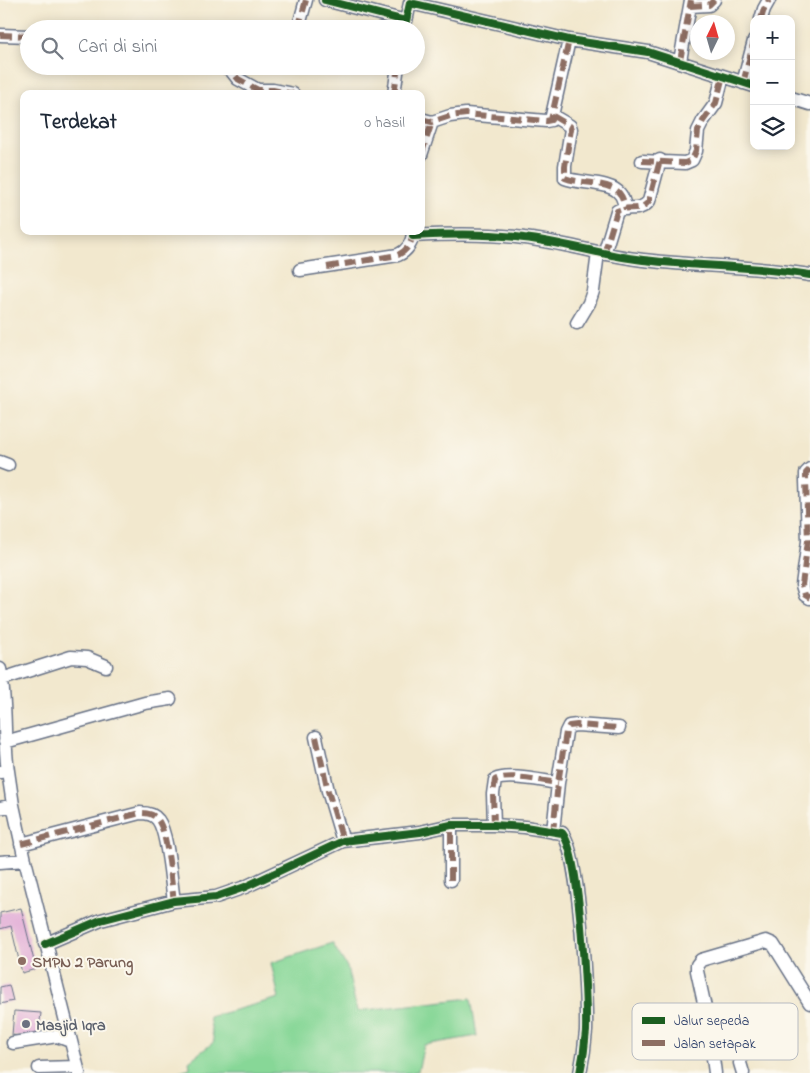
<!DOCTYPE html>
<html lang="id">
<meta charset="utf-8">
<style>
body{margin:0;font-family:"Indie Flower",sans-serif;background:#f6f6f7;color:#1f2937}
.controls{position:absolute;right:15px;top:15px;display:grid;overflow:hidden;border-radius:10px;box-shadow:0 2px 12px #0003}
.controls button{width:45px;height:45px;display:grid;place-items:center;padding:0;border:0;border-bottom:1px solid #e0e1e3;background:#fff;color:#1f2937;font:25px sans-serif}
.compass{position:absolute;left:690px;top:15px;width:45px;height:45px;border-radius:50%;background:#fff;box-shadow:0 2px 12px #0003;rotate:5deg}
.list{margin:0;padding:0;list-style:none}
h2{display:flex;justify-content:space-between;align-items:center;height:65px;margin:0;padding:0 20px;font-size:21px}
h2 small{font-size:16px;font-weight:400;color:#747a83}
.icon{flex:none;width:28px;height:28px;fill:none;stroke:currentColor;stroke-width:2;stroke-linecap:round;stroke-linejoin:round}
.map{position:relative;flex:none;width:810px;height:1073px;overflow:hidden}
.search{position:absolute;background:#fff;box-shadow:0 2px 12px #0003;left:20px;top:20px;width:405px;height:55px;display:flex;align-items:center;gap:12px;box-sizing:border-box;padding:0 18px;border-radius:28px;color:#747a83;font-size:19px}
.panel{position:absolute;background:#fff;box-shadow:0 2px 12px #0003;left:20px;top:90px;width:405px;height:145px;border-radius:10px}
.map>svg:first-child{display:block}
.green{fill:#87d797;stroke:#51837a}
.building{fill:#e1aad6}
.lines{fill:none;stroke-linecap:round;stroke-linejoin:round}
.minor-casing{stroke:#667085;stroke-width:15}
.minor{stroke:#fff;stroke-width:12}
.quiet{stroke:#8d6e63;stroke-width:6;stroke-dasharray:12 6;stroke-linecap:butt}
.cycleway-casing{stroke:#fbf7ec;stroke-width:11}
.cycleway{stroke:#1b5e20;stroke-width:8}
.education-dot{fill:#8d6e63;stroke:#fbf7ec;stroke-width:2}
.worship-dot{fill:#6b7280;stroke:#fbf7ec;stroke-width:2}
.labels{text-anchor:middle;stroke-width:4;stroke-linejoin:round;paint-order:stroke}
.education-label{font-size:16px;font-weight:bold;fill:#785e54;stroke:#fbf7ec;text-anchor:start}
.worship-label{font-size:16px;font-weight:bold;fill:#5b616d;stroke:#fbf7ec;text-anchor:start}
.key{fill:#fbf7ec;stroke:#b8bbc1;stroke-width:1}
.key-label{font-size:14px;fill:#1b2f5e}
</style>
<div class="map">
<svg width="810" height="1073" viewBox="0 0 810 1073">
<rect width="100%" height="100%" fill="#fbf7ec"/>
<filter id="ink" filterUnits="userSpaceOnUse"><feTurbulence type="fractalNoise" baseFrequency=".02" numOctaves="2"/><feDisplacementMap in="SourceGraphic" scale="10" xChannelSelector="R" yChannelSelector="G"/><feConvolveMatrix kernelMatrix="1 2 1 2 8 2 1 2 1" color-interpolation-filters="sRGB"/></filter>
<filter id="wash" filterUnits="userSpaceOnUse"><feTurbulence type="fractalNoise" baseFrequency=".0096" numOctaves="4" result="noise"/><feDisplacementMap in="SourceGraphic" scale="20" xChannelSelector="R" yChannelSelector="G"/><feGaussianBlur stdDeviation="1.12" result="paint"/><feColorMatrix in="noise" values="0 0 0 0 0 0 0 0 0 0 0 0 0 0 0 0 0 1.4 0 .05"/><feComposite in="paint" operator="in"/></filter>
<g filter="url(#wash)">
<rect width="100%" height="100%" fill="#f2e8ce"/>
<!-- green -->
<path class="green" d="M332,943l15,24 10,44 114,-13 6,38 -53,9 -6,26 -9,2h-235l16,-5 -1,-7 25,-19 -5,-25 70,-19 -8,-35z"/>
<g id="blocks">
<!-- building -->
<path class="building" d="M21,908l15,61 -14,4 -11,-47 -11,3v-16z
M9,985l4,16 -13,3v-17z
M14,1011l27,2 -3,25 -26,-3z"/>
</g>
</g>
<g filter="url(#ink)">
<use href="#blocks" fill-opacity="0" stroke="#667085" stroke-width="1"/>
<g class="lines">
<defs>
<path id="minor" d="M325,0l81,21 4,-18 159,37 79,12 106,34
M690,6l19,-1 5,-5
M761,19l3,-10 5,-9
M298,29l8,-29
M0,35l29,1
M680,61l11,-61
M222,66l8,3 8,10 20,11h15l20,4
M743,83l11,-42
M394,94l4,-28
M791,98l19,6
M553,116l17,10 1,3 -6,37v12c14,6 46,3 55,16 3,3 4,10 6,15
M421,119l11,3 18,-6 16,-2 80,7 5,-1 18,-80
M421,155l11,-33
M642,161l43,2 7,-3 4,-9 2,-20 5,-10 13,-18 7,-27
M413,236c37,-2 74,-3 111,2 37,4 74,16 112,21 58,8 116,6 174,16
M604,254l13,-43c11,-6 23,2 32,-10l11,-41
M300,270l98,-15c9,-4 15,-13 15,-24
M577,323l12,-20 4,-12 5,-38
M0,462l8,3
M810,469l-4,4v7l2,61 -6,44 3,10 5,3
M0,669c7,34 3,68 8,102
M2,679l69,-22 16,1 19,8
M316,737l12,54 15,50
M5,742l140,-39 25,-4
M0,772l8,-1 5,34 12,55 54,213
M0,808l13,-3
M494,825l-1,-31 2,-14c13,-7 47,1 63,3
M553,832l5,-49 8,-51 3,-6 8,-1 42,3
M21,844l119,-31c7,0 14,1 18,7 10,13 13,63 16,81
M0,862l25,-2
M451,880v-55
M45,944l56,-24 73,-19 42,-4 29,-10 98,-46 77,-9 31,-7h43l31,2 37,6c18,20 25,166 24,198 -1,14 -3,28 -6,42
M13,1043l44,-7 13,5
M740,1063l3,10
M39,1068l38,-1
M715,1073l-7,-52 -11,-50v-6l4,-5 65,-19 7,3 37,59"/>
</defs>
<!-- minor casing -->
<use href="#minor" class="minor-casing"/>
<!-- minor -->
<use href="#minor" class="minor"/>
<!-- quiet -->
<path class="quiet" d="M690,6l19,-1 5,-5
M761,19l3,-10 5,-9
M298,29l8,-29
M0,35l29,1
M680,61l11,-61
M222,66l8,3 8,10 20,11h15l20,4
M743,83l11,-42
M394,94l4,-28
M553,116l17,10 1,3 -6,37v12c14,6 46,3 55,16 3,3 4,10 6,15
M421,119l11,3 18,-6 16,-2 80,7 5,-1 18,-80 -4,-1
M421,155l11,-33
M642,161l43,2 7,-3 4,-9 2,-20 5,-10 13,-18 7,-27
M604,254l13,-43c11,-6 23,2 32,-10l11,-41
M327,267l71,-12c9,-4 15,-13 15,-24
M810,469l-4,4v7l2,61 -6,44 3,10 5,3
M316,737l12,54 15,50
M494,825l-1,-31 2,-14c13,-7 47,1 63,3
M551,832h2l5,-49 8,-51 3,-6 8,-1 42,3
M21,844l119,-31c7,0 14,1 18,7 10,13 13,63 16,81
M451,880v-55"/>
<defs>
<path id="cycleway" d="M325,0l81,21 4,-18 159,37 79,12 106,34
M413,236c37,-2 74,-3 111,2 37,4 74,16 112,21 58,8 116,6 174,16
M45,944l56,-24 73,-19 42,-4 29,-10 98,-46 77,-9 31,-7h43l31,2 37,6c18,20 25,166 24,198 -1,14 -3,28 -6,42"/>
</defs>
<!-- cycleway casing -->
<use href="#cycleway" class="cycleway-casing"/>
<!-- cycleway -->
<use href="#cycleway" class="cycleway"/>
</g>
</g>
<!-- markers -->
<circle class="education-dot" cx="22" cy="961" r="5"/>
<circle class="worship-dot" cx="26" cy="1024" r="5"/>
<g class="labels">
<!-- education labels -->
<g class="education-label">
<text x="32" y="967">SMPN 2 Parung</text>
</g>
<!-- worship labels -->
<g class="worship-label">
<text x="36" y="1030">Masjid Iqra</text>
</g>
</g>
<!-- legend -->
<rect x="632" y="1003" width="166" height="57" rx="8" class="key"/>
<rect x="642" y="1017" width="23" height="7" fill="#1b5e20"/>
<rect x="642" y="1040" width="23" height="6" fill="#8d6e63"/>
<g class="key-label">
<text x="674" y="1025">Jalur sepeda</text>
<text x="674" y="1048">Jalan setapak</text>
</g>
</svg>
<div class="controls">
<button>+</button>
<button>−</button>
<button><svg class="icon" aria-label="layers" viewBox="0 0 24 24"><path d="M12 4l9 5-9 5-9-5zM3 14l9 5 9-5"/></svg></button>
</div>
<svg class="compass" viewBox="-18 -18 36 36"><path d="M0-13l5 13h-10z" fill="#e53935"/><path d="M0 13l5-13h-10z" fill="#747a83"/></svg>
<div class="search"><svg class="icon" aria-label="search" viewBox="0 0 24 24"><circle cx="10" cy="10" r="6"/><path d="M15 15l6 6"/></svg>Cari di sini</div>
<section class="panel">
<h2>Terdekat<small>0 hasil</small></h2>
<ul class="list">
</ul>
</section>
</div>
